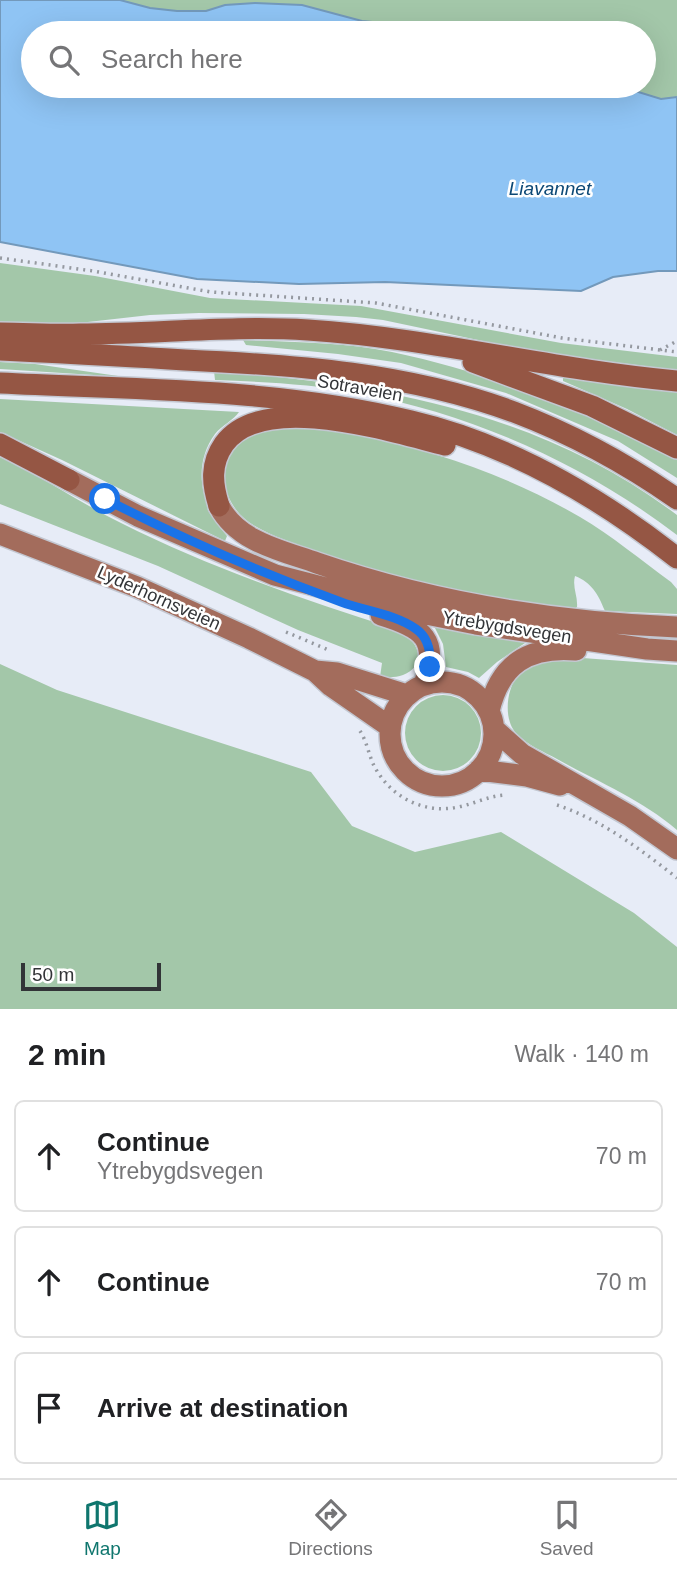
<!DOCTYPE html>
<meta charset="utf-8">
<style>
body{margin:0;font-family:Arial,sans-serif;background:#f2f2f2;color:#202124}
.scale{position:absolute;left:21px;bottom:18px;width:140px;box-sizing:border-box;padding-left:7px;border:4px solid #323437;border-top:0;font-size:19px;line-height:24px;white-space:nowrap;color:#323437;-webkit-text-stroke:5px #fff;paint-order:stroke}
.stop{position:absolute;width:21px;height:21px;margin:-16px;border:5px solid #1a73e8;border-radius:50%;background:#fff}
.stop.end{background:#1a73e8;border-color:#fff;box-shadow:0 2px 7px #0008}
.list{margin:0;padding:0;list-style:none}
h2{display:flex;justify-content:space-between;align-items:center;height:91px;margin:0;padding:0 28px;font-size:30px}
h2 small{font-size:23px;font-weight:400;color:#757577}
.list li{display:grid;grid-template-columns:46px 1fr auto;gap:21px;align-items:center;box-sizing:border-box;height:112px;margin:0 14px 14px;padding:0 14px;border:2px solid #e0e0e0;border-radius:10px}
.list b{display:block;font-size:26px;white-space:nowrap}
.list p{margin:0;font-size:23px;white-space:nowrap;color:#757577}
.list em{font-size:23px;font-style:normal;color:#757577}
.icon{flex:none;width:38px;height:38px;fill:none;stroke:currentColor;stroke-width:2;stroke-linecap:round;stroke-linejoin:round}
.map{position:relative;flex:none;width:677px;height:1009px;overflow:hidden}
.search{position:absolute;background:#fff;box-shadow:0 7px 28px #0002;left:21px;right:21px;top:21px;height:77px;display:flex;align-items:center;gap:18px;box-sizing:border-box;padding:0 24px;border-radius:38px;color:#757577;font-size:26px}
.sheet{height:469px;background:#fff}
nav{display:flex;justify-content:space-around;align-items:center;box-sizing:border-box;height:98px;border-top:2px solid #e0e0e0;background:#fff;font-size:19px;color:#757577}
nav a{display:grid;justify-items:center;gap:4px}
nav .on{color:#0f766e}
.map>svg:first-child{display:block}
.green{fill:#a3c7a9}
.water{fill:#8fc4f4;stroke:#7399bb;stroke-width:2}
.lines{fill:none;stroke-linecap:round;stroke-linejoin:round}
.major-casing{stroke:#c3c7d1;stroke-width:24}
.highway-casing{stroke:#c3c7d1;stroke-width:24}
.path{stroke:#9599a0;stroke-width:3.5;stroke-dasharray:2 5;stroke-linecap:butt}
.major{stroke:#a36c5c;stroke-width:21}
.highway{stroke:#955644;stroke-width:21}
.route{stroke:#1a73e8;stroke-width:9}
.labels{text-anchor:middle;stroke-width:5;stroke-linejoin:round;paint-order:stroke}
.street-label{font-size:18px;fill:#323437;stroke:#fff}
.water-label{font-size:19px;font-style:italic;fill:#0d4976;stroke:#fff}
</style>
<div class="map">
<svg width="677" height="1009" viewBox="0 0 677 1009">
<rect width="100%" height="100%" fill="#e7ecf7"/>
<!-- green -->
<path class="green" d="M120,0h557v97l-16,2 -42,-13h25v-53h-219l-32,-9 -31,-3 -60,-16 -47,-2 -30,2 -19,6h-29l-27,-3z
M0,263l95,13 115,22 151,8 200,37 116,14v13l-137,-17 -157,-33 -27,-3 -52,-3 -105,-1 -49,2 -80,9 -70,-2z
M243,340c50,2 101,2 149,12 105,22 189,60 285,105v21l-59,-37 -112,-48 -105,-30 -63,-9 -92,-9z
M0,362l35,2 90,13 -125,-8z
M214,371c166,13 327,41 463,144v20c-93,-71 -203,-120 -318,-142 -47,-9 -96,-11 -144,-13z
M563,377l114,13v45l-50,-26 -64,-28z
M0,399l239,13c-5,8 -17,13 -24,22 -24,33 -13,74 12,102l-2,5 -163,-81 -62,-28z
M298,428c20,2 43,2 63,7 76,16 152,43 219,82 32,19 61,43 91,65l6,7v25l-72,-3c-7,-17 -13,-28 -30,-35 -3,11 3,20 2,31l-4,3c-68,-11 -138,-20 -204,-40 -19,-6 -37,-14 -56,-20 -19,-7 -52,-17 -68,-31 -17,-14 -27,-40 -16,-62 14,-28 41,-28 69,-29z
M0,457c42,19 80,46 121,66 90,45 183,77 278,107 19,11 30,34 4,45 -7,3 -16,2 -23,2l2,-14 -84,-33 -140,-64 -158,-62z
M434,626l91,17 -28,19 -18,16 -11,-6 -22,-5 -3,-23z
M569,657l108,8v165c-36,-31 -79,-48 -120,-71 -13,-7 -30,-14 -41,-26 -10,-11 -10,-31 -5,-45 9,-25 35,-28 58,-31z
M0,664l57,26 254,82 41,54 63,26 86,-20 133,81 43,34v62h-677z
M405 733a38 38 0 1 1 76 0a38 38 0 1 1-76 0Z"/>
<!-- water -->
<path class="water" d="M0,0h120l30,8 27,3h29l19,-6 30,-2 47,2 60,16 31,3 32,9h-392v53h586l42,13 16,-2v174h-19l-45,6 -32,14 -196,-9 -86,2 -102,-5 -197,-37z"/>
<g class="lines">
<defs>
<path id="major" d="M69,480l69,36 137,59 151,39 50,10 171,25 30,2
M219,506c19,36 61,44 98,57 116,40 237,59 360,64
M0,534l137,53 112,51 66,33 16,15 59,41
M381,615c43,13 58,24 43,70
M315,671l22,2 70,22
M390 734a52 52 0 1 1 104 0a52 52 0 1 1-104 0Z
M489,711c11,-47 39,-65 87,-61
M494,729l28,25 108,62 47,33
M479,770l48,6 33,9"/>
<path id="highway" d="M0,333c27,0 53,2 80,1 76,0 152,-9 228,-4 124,8 245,40 369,51
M0,350c62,3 124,6 185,10 111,5 224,13 329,52 58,22 113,52 163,87
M473,362l119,44 85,42
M0,383c137,7 277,5 411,38 98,23 187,75 266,137
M0,444l69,36
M219,506c-7,-22 -9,-42 5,-62 39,-54 168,-12 221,1"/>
</defs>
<!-- major casing -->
<use href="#major" class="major-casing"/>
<!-- highway casing -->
<use href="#highway" class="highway-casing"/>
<!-- path -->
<path class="path" d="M0,258l93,13 118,21 165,11 186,35 115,14
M660,350l17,-9
M286,632l45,19
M360,731c8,12 9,28 17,40 17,28 49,43 81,36 16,-3 30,-11 47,-12
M557,805c45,15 83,44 120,73"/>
<!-- major -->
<use href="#major" class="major"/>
<!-- highway -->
<use href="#highway" class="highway"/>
</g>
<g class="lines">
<!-- route -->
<path class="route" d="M105,499c76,39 156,74 236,103 24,9 54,12 75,27 13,9 15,24 14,38"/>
</g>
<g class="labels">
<!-- street labels -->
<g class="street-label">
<text transform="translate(360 388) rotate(10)" y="6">Sotraveien</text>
<text transform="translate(159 598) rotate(24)" y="6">Lyderhornsveien</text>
<text transform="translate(507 627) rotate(9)" y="6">Ytrebygdsvegen</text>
</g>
<!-- water labels -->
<g class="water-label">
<text x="550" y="195">Liavannet</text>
</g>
</g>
</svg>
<div class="scale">50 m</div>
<div class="stop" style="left:105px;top:499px"></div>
<div class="stop end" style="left:430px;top:667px"></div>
<div class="search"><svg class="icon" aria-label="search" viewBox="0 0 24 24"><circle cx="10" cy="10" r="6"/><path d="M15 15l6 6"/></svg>Search here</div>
</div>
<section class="sheet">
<h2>2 min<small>Walk · 140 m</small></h2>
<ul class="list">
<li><svg class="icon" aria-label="ahead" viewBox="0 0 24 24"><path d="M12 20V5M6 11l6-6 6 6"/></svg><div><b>Continue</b><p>Ytrebygdsvegen</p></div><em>70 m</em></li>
<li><svg class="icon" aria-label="ahead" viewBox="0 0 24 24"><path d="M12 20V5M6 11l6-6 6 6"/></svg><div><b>Continue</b></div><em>70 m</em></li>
<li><svg class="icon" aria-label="arrive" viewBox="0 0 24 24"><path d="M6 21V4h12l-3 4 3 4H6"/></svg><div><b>Arrive at destination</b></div></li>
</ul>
</section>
<nav>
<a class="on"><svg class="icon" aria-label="map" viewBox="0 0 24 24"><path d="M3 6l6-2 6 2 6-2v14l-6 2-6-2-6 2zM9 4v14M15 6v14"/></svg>Map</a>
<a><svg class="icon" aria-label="directions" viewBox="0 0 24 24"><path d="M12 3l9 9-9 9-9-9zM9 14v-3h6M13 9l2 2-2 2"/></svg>Directions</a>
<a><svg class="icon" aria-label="saved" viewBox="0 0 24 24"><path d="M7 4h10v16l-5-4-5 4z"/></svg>Saved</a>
</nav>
